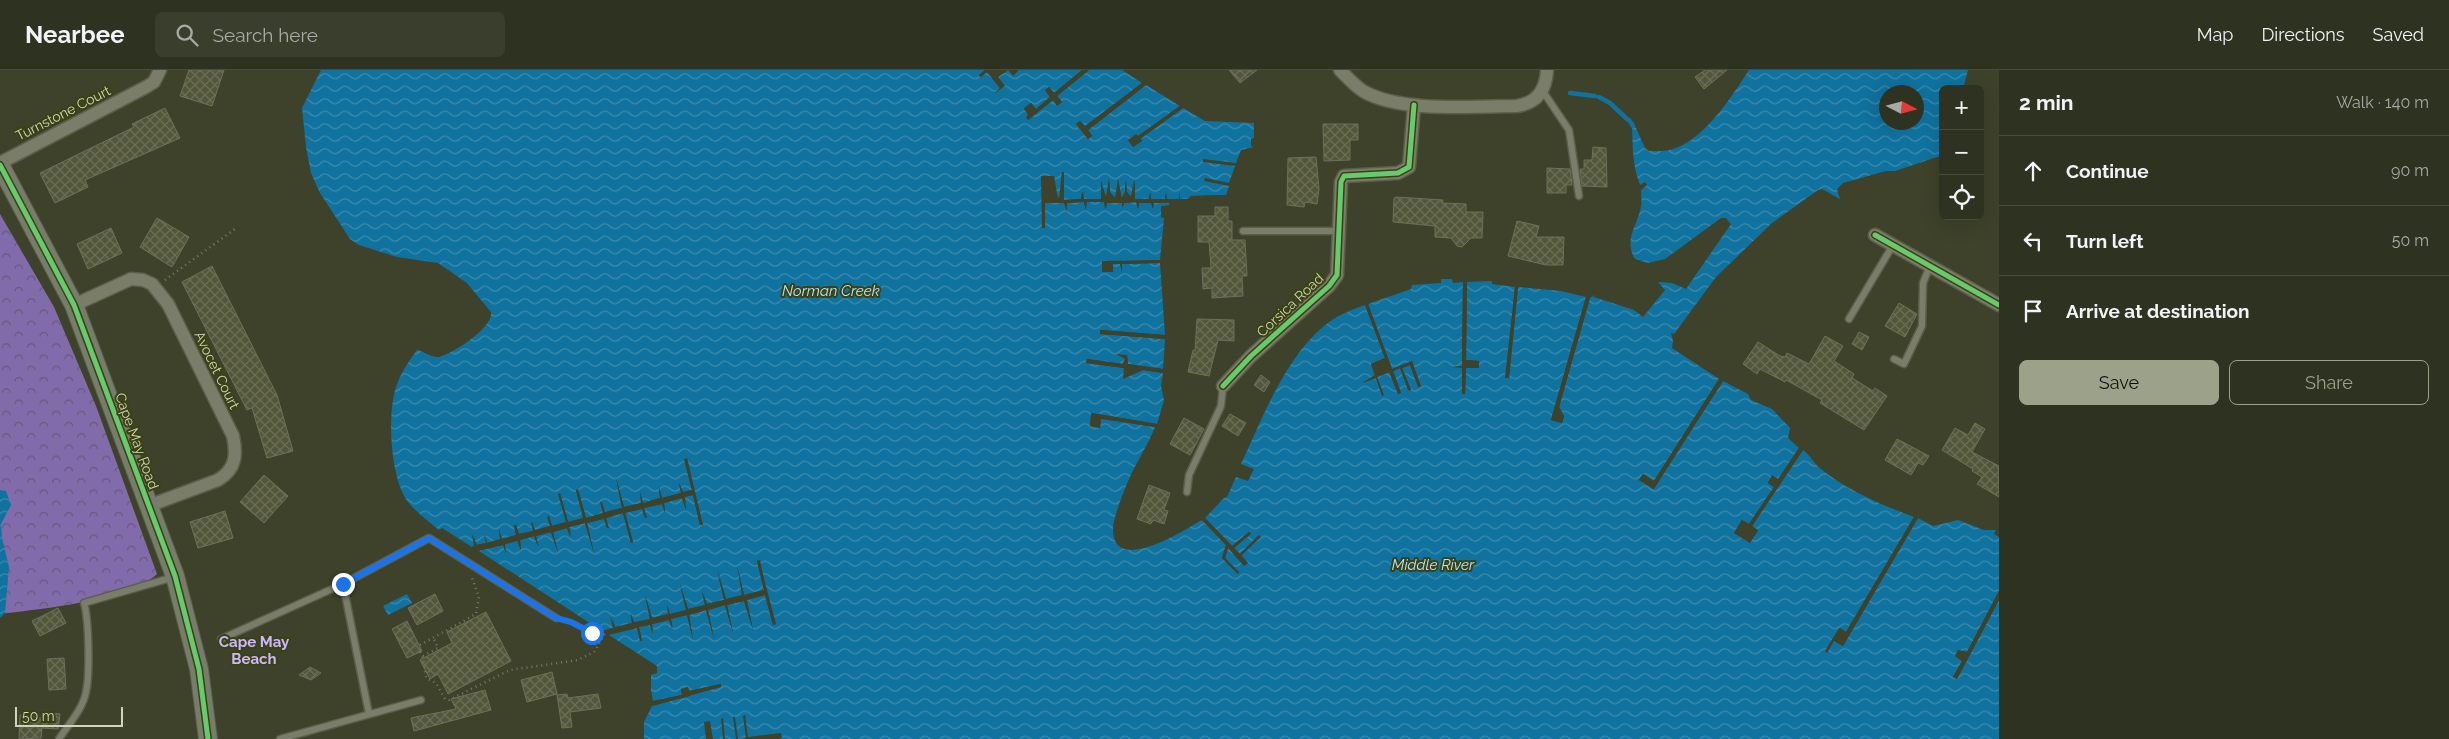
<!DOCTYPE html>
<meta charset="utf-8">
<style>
body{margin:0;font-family:Raleway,sans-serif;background:#3a3e2d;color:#f1f3f6}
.controls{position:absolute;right:15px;top:15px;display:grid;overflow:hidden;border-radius:8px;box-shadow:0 5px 20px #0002}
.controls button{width:45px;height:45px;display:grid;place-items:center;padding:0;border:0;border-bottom:1px solid #494d3e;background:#2e3220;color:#f1f3f6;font:25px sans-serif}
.compass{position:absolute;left:1879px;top:15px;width:45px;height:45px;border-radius:50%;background:#2e3220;box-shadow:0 5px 20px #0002;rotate:96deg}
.scale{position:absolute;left:15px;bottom:12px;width:108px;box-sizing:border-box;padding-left:5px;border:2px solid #cfd5bc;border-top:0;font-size:14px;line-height:18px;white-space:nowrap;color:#cfd5bc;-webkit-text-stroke:4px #3a4213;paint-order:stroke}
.stop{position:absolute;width:15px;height:15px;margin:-11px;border:4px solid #1a73e8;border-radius:50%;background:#fff}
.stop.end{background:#1a73e8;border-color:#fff;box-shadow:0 1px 5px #0008}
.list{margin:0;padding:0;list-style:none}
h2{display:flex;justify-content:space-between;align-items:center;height:65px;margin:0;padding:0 20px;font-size:21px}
h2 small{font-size:16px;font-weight:400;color:#a7aaa5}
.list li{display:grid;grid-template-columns:32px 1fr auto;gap:15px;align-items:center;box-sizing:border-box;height:70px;padding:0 20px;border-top:1px solid #494d3e}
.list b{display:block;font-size:19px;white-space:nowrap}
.list em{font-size:16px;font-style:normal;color:#a7aaa5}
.actions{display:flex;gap:10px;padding:15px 20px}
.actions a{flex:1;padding:11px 0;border:1px solid #9ca289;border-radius:8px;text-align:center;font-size:18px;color:#9ca289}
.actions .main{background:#9ca289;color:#111}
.icon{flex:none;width:28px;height:28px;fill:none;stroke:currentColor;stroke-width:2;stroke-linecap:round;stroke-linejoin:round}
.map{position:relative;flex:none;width:1999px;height:669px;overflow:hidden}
header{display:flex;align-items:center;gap:30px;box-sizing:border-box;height:70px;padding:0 25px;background:#2e3220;border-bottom:1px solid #494d3e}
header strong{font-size:24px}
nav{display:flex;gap:28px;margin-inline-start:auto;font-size:18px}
.search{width:350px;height:45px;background:#3a3e2d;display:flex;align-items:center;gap:12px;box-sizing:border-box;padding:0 18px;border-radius:8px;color:#a7aaa5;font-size:19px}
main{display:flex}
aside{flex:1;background:#2e3220}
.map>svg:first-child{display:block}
.forest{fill:url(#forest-crowns)}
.water{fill:url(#water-waves);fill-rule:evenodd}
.pier{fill:#3e422a;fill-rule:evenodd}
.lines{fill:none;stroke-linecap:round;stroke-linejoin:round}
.stream{stroke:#10729f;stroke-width:4.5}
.building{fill:url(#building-cross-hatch);stroke:#6d715d}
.lane-casing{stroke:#5b5e49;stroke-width:9}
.street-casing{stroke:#5b5e49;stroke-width:15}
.secondary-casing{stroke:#5b5e49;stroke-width:20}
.path{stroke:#777a6a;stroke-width:2.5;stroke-dasharray:1 4;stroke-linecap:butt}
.lane{stroke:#797d6a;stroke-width:6}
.street{stroke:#797d6a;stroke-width:12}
.secondary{stroke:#767d6b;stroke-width:18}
.cycleway-casing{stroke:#3a4213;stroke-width:8}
.cycleway{stroke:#67ca6e;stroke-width:5}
.route{stroke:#1a73e8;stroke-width:6}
.labels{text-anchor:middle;stroke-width:4;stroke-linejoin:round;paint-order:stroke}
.street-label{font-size:14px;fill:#cfd5bc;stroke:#3a4213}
.water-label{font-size:15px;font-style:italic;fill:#b8e2ff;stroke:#3a4213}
.neighbourhood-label{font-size:15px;font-weight:bold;fill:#ccb6fd;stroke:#3a4213}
</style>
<header>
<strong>Nearbee</strong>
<div class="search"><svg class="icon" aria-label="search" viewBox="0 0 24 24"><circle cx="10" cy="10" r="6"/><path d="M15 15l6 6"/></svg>Search here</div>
<nav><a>Map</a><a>Directions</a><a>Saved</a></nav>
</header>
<main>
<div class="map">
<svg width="1999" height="669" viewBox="0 0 1999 669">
<defs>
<pattern id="forest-crowns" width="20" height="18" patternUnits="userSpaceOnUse" patternTransform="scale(1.25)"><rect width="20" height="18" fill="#816baa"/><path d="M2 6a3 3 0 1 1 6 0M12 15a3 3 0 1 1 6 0" fill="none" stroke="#665a7c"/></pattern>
<pattern id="water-waves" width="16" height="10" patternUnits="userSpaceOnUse" patternTransform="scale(1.25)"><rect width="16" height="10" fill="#10729f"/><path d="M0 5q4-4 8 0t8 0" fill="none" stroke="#3d8cae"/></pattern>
<pattern id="building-cross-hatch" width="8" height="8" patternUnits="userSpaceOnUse" patternTransform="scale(1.25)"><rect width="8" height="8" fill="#53573a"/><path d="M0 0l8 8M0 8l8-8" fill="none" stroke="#6b6e55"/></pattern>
</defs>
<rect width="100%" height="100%" fill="#3e422a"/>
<!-- forest -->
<path class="forest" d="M0,144l54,93 42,99 61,168c-28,27 -118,35 -157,40z"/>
<!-- water -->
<path class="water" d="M321,0h664l-6,5 2,2 6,-5 13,16 -6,5 10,-7 -6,-9 10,-7 5,6 6,-6h63l-28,23 -5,-6 -4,3 5,7 -14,12 -5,-6 -7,6 5,6 -1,5 25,-20 4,5 5,-3 -5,-6 32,-26h33l20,13 -57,44 -5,-6 -4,3 12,15 4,-3 -4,-6 58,-45 34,21 -42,30 -10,4 5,7 9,-6 -2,-2 43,-31 22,13 49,2v15l-3,1v7l3,1 -13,3 -5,13 -33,-4v3l32,4 -6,17 -24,-5 -1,3 25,5 -3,9 -35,1 -3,3h-21l-1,-6 -1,6h-14l-1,-6 -1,6h-14l-1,-19 -3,17 -4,-5 -1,-12 -1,12 -4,7 -3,-20 -3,19 -5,-6 -1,-12 -3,18 -5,-17v18h-17l-2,-7 -1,7 -17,1 -2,-28 -1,21 -3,6 -4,-23h-13l4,52v-25h20l2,7v-7l17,-1 2,8v-8h18l1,7 1,-6h16v5l2,-5 13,-1 1,7 1,-6h13l1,6v-6h17v2l-9,1v11l3,1 -4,42 -58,2 1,10h10v-8h7l2,8v-8l38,-1 5,72 -64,-5 -1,4 65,5 -2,30 -35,-5 -1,-9 -4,1 2,3 -2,5 -36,-5 -1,4 38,5v10l19,-8 20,3 -2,13 3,14 -7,24 -65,-11 -2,13 10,2 1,-10 54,9c-7,18 -18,34 -26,52 -5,12 -16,38 -16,51 1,46 73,-1 89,-10l24,25 -4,13 16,16 1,-2 -14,-14 3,-11 13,9 19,-19 -2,-1 -18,18 -6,-6 17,-14 -2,-2 -17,14 -27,-28 19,-20 3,-1 9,-20 12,4 6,-12 -13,-5c21,-45 44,-106 83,-138 12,-10 26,-16 41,-21l20,53 -14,6 4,11 -13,8 14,-5 6,17h1l-6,-18 13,-5 8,22 3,-1 -8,-22 7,-3 8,22h3l-9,-22 8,-3 8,22 3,-1 -9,-24 -20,7 -24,-65 43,-15 1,-4 29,-2v-4h11l1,4 10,-1 -1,84 -10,1h10v27h3l1,-26h13v-7l-13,-1 1,-78 25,-1v3l23,3 -9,91h3l9,-91 43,4 25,6 -35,123 11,3 2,-7 -5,-9 31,-109 5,-3 -1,2 40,13 9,7 22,-27 -7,-8 14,1 14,6 45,-65 -5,-6h-5l-56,41 -17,4 -13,-4c-12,-21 3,-33 6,-53 1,-5 0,-11 0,-16l6,-5 -2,-3 -5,3c-8,-22 -7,-35 -8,-58l2,-1 2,2 9,20 4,3c9,0 18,1 27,-3 30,-11 56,-52 73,-78h219l-5,19h-20v66l-48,16h-9l-43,12 -6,6 3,10 -18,-10 -4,1 -46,33 -56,54 -42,57 -3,-1 2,8 -1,7 47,31 -65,102 -11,-7 -4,6 15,9 69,-108 25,13 3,6 21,9 18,19 -2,10 11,10 -21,32 -6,-4 -4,7 6,4 -25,37 -7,-4 -8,13 16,9 8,-11 -6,-5 51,-76c9,7 10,13 18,19 27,22 61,36 93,48l-68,115 -6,-4 -6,13 9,5 75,-128 15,8 25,-6 26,10h12l-2,4 5,3v54l-32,61 -9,-2 -3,6 7,5 -9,16 4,2 42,-79v139h-1220l3,-1 -1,-5 -33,4 -3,-22 -2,1 3,22 -8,1 -3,-22h-2l3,22h-11l-2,-21 -2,1 2,20h-10l-3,-18 -6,1 2,17h-62v-17l8,-16 38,-10v-2l31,-7v-3l-32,7 -1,-3 -7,1 1,6 -29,6 -2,-11v-15l6,-2v-7l-48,-31 28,-7 3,13 2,-1 -3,-13 11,-2 3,9 -1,-10 17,-4 4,9 -2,-10 16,-4 6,24 -4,-24 17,-5 8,29 -6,-29 17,-5 8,28 -6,-28 17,-4 9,29 -7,-30 19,-5 8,30 -13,-65 -3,1 7,29 -20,5 -7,-29 6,29 -17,4 -9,-28 7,29 -17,4 -5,-12 3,13 -17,4 -8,-25 6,26 -16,4 -3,-9 1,9 -16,4 -7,-23 5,24 -16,4 -3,-10 1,10 -17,5 -3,-12 2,12 -12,3 -123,-80 24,-6 3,8 -2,-9 14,-3 3,9 -1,-10 14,-4 4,11 -2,-11 15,-4 7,21 -5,-21 14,-4 5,9 -3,-10 16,-4 9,30 -7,-30 17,-5 3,10 -1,-10 17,-5 8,30 2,-1 -8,-29 17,-5 3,10 -1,-10 18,-4 3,9 -1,-10 18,-5 4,12 -2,-13 9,-2 7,30h3l-19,-66 8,31 -9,2 -4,-9 2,10 -19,5 -3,-11 1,11 -17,5 -3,-11 1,11 -17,4 -8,-29 6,30 -17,4 -4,-10 2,11 -17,5 -8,-28h-2l8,28 -16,4 -8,-29 6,29 -14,4 -3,-10 1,10 -15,5 -3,-9 1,9 -14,3 -3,-9 -2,1 2,9 -14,4 -3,-10 1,10 -13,4 -4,-9 3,9 -10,2 -3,-11 2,12 -3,1 -30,-19 -3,2c-11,-9 -22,-17 -31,-28 -18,-24 -21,-87 -12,-115 4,-13 13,-26 21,-37 7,1 14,8 22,7 14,-3 55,-30 52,-45l-24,-29 -29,-20 -41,-6 -38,-12 -9,-6 -30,-46 -9,-20 -5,-26 -4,-39zM1886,22h30v30h-30z
M0,420l6,1 5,14 -10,19 1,14 7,29 -4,46 -5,5z
M407,524l5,9 -24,12 -5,-9z"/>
<!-- pier -->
<path class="pier" d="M985,0h3l13,16 -11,-16 6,4 5,-4h7l-10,7 7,9 -11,8 6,-6 -13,-16 -7,5 -1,-2z
M1082,0h7l-32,26 5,6 -5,4 -4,-6 -25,20 -2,-3 2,-2 -4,-7 7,-5 5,6 14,-12 -5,-7 4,-3 5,6z
M1142,13l4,2 -58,45 4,6 -4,3 -12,-15 4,-3 5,5z
M1180,36l3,2 -42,30 1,3 -9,6 -5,-7 8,-6 2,2z
M1062,102h2v28l17,-1 2,-8 1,8h17v-18l5,17 3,-19 1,13 5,6 3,-7v-12l4,20 3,-7v-12l2,12 4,5 4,-17v19h14l1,-7 1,7h14v-6l2,6h12l1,-6v7l8,-1 3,-3 37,-1 -2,3 -54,3 -2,7 -1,-5h-15l-1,6 -2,-6h-12l-1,6 -2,-7 -12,1 -2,5v-5h-15l-1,6 -2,-7h-17l-1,8 -2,-8 -17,1v8l-3,-8h-19v25h-3l-1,-52h13l1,16 4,7zM1044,108h8l4,23h-12z
M1160,190v3l-38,1v8l-2,-8h-7v8h-11v-11z
M1463,212h4l-1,78 13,1v7h-13l-1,26h-3v-26l-10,-1 10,-1z
M1515,217h3l-9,91h-4z
M1586,227l4,1 -31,109 5,9 -2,7 -11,-3z
M1368,234l24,65 20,-8 9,26h-2l-9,-22 -8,3 9,22 -2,1 -9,-23 -7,3 8,22 -3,1 -9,-22 -12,5 7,18 -2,1 -6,-18 -14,5 13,-7 -4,-12 14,-6 -20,-53z
M1100,260l65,5v4l-65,-5z
M1116,284l11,1 1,9 35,5v4l-20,-3 -20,9 1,-11 -38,-5 1,-4 36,5 2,-5z
M1719,309l4,2 -70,108 -14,-9 4,-6 11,7z
M1091,343l66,11 -2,3 -54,-8 -1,9 -10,-2z
M1799,378l4,2 -51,76 6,4 -8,13 -16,-10 8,-13 7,4 25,-37 -6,-4 4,-8 6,4z
M687,388l16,67h-3l-7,-30 -8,2 1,13 -4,-12 -18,5 1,10 -3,-9 -18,4 3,10h-2l-3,-9 -17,4 8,29 -2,1 -8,-30 -17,5 3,10h-2l-3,-9 -17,4 7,31 -9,-31 -16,4 1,11 -3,-10 -14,4 5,21 -7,-21 -15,4 3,11 -5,-11 -14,4 1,11 -4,-10 -12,3 1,9 -3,-8 -27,5 58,-16 109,-28 40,-11h1l9,-3 -205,53 -14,4 -2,-2 2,-1 -2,-12 5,11 9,-2 -1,-10 2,10 13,-4 -1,-10 3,10 14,-4 -2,-10h2l3,9 14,-3 -2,-9h1l3,8 15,-4 -3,-9 2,-1 3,10 14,-4 -8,-28 2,-1 8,29 15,-4 -7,-28 2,-1 8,29 17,-5 -3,-11h2l3,10 17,-4 -6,-30 8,29 17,-4 -1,-11 3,11 17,-5 -1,-11 3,11 19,-5 -2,-10 4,9 9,-2 -8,-31z
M1914,447l4,1 -75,128 -9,-5 -7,12 -2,-2 14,-23 7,4z
M1205,448l27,28 17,-14 2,1 -17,15 6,6 19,-19 2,2 -20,18 7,8 -4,3 -16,-18 -3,10 14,14 -1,2 -16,-16 4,-13 -24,-25z
M759,490l17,64 -3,1 -8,-30 -18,5 6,30 -9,-29 -17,4 6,28 -8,-28 -17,5 6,29 -8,-29 -17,5 4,25 -6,-25 -16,4 1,10 -3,-9 -17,4 1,10 -3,-9 -11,2 3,14h-1l-4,-13 -30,6 1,-1 137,-35 20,-5v-1l-160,41 -3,-2 11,-3 -3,-12 5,11 17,-4 -2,-10 4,9 16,-3 -5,-24 7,23 16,-4 -1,-9 3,9 16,-4 -6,-26 8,25 17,-4 -3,-14 5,13 17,-4 -6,-29 8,28 16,-4 -5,-30 7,30 20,-5 -7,-29z
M1999,521v9l-42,79 -4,-2 9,-16 -7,-5 3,-6 9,2z
M721,614v3l-69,19 1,-5 29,-6 -1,-6 7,-2 1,4z"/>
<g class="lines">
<!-- stream -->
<path class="stream" d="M1570,23l25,3
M1599,27l11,6 17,16
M1629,50l4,6"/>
</g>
<!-- building -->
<path class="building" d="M189,0h35l-12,36 -32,-10z
M1229,0h28l-17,13z
M1705,0h22l-23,19 -9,-12z
M165,38l15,30 -95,42 3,7 -33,16 -15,-30 94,-46 -2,-3z
M1323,54h35v16h-8v20l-26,1z
M1593,77l13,1 1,39 -25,-1 -2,-17h4v-9h8z
M1316,87l3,32 -2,15 -12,-2 -1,5 -17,-2 1,-47z
M1547,98l23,1 2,16h-6v8h-19z
M1396,127l47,3 -1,3 24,1v8h17l-1,26h-11l-9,9 -5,-1 -6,-8 -16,-1v-11l-42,-4 1,-24z
M1215,137h13v14h4v19h13l2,36h-5l1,20 -31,2v-10l-9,1 -1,-21h9l-2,-26h-11v-26h17z
M157,148l32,19 -17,30 -32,-20z
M1517,151l22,5 -3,11h28l-1,28h-17l-38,-9z
M111,158l11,25 -34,16 -11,-25z
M212,196l65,129 16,56 -26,7 -15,-50 -5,2 -65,-128z
M1899,233l18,11 -12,23 -20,-11z
M1197,249l37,1v21l-16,-1 -9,36 -21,-4 5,-22 2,1z
M1859,262l10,5 -7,13 -10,-6z
M1825,266l18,10 -9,15 20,13 -2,4 21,13 2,-3 12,8 -23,34 -44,-27 2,-3 -36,-20 -1,2 -25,-13 -3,5 -14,-10 15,-22 22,14 5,1 2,-4 22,11z
M1261,305l9,7 -6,10 -10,-7z
M1230,344l16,9 -8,13 -16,-10z
M1184,348l20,11 -14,26 -20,-11z
M1975,353l10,6 -13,23 27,14v31l-22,-13 5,-7 -10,-6 1,-2 -31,-19 13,-22 13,7z
M1897,369l32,17 -6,9 -5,-2 -7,12 -26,-15z
M264,405l24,21 -24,27 -24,-21z
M1149,415l21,8 -6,17 4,1 -4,13 -11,-4 -2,4 -14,-5z
M225,441l8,27 -35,10 -8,-26z
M435,524l8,17 -26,14 -9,-17z
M58,538l8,15 -26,13 -8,-15z
M486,542l25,49 -63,33 -10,-20 -8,5 -10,-19 32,-17 -5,-11z
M407,551l15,30 -15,7 -15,-29z
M64,588l2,31 -17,1 -2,-31z
M310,597l11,6 -10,7 -12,-5z
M552,602l5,22 -30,8 -6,-22z
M485,620l6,20 -77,21 -3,-13 45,-9 -5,-10z
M567,624l1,4 30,-4 3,14 -31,4 2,15 -10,1 -5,-33z
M44,642l16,2 -2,15 -16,-1 -1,10 -22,1 1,-24 24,3z"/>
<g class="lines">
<defs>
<path id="lane" d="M1542,20l27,40 10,66
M1243,161h96
M1849,249l44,-74
M1894,289l10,5 18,-38 1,-43 7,-17
M1187,422l2,-17 32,-69 2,-20
M343,514l26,130
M221,569l122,-55 86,-46 127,80
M59,669c9,-14 24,-30 27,-47 4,-17 3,-72 -2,-89l90,-26
M280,669l141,-39"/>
<path id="street" d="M1340,0c7,7 15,16 23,21 37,22 111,15 154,15 20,-3 29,-16 30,-36
M0,93l146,-76 8,-5 6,-12
M1875,165l124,70
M74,235l57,-26 12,1 9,4 16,20 65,132c4,19 3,33 -15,44l-70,26
M1223,316l28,-30 78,-70 8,-11 4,-93 3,-6 54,-3 11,-6 5,-62"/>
<path id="secondary" d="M0,95l74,140 101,271 24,93 9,70"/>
</defs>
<!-- lane casing -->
<use href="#lane" class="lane-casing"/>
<!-- street casing -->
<use href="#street" class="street-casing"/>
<!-- secondary casing -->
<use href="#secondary" class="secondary-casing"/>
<!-- path -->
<path class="path" d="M165,210l70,-51
M565,551l37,17
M420,575l56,-31 3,-17 -7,-19
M420,582c6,10 3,18 7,27l9,4 9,16 4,1 61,-30 68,-10 16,-8 11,-19
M423,586l15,-8 -5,-11"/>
<!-- lane -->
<use href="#lane" class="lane"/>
<!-- street -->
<use href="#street" class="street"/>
<!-- secondary -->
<use href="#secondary" class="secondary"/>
<defs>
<path id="cycleway" d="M0,95l74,140 101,271 24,93 9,70
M1875,165l124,70
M1223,316l28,-30 78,-70 8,-11 4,-93 3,-6 54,-3 11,-6 5,-62"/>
</defs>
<!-- cycleway casing -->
<use href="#cycleway" class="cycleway-casing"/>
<!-- cycleway -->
<use href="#cycleway" class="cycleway"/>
</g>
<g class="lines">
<!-- route -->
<path class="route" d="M343,514l86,-46 127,80 15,4 21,11"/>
</g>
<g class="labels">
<!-- street labels -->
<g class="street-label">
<text transform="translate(63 43) rotate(-27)" y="5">Turnstone Court</text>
<text transform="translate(1290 235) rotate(-43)" y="5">Corsica Road</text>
<text transform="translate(217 300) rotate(64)" y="5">Avocet Court</text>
<text transform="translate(137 371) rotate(70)" y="5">Cape May Road</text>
</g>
<!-- water labels -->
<g class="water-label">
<text x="831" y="226">Norman Creek</text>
<text x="1433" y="500">Middle River</text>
</g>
<!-- neighbourhood labels -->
<g class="neighbourhood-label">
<text x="254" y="577">Cape May<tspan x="254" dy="17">Beach</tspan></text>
</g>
</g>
</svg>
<div class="controls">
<button>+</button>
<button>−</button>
<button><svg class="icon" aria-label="locate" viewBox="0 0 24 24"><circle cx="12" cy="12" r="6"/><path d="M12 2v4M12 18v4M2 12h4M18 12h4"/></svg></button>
</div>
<svg class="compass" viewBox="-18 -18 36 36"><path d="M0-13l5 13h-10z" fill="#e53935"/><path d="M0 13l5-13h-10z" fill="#a7aaa5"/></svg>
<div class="scale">50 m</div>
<div class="stop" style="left:592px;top:563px"></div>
<div class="stop end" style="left:343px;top:514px"></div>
</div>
<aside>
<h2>2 min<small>Walk · 140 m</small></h2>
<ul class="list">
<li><svg class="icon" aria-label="ahead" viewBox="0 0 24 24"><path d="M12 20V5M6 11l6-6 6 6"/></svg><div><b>Continue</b></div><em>90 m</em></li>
<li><svg class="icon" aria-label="left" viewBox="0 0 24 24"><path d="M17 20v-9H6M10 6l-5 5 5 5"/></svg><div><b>Turn left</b></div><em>50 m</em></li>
<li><svg class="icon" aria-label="arrive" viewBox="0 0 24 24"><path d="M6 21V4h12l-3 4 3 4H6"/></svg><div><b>Arrive at destination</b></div></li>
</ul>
<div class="actions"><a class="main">Save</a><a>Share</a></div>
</aside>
</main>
